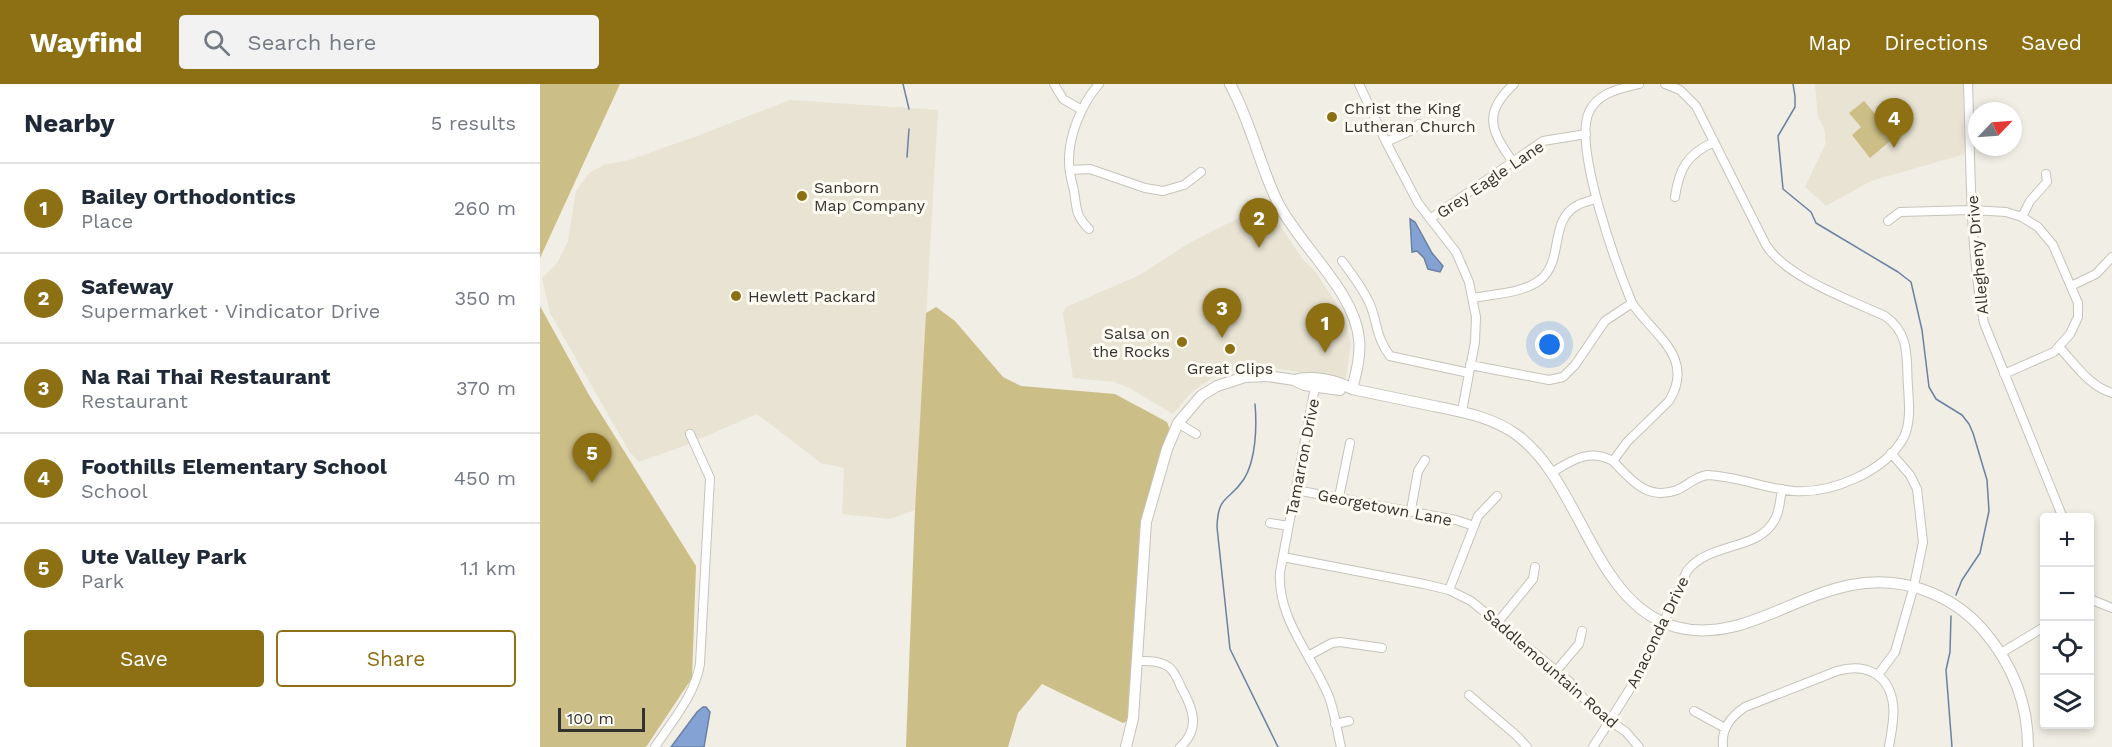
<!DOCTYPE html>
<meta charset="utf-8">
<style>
body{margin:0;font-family:"Work Sans",sans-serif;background:#f2f2f3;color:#1f2937}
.controls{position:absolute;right:18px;bottom:18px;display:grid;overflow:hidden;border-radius:6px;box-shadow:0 3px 9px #0003}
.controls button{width:54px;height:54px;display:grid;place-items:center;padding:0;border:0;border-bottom:2px solid #e0e1e3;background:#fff;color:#1f2937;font:30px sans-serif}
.compass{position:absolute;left:1428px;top:18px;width:54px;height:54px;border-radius:50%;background:#fff;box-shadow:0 3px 9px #0003;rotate:65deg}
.scale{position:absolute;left:18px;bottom:15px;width:87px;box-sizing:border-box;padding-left:6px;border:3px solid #33322f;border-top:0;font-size:16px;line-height:21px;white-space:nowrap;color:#33322f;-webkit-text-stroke:4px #fefbf2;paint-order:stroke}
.you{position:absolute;left:1010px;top:261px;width:21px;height:21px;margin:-15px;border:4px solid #fff;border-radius:50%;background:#1a73e8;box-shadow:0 0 0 9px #1a73e833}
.badge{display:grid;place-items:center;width:39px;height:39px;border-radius:50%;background:#8e7014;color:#fff;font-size:20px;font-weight:700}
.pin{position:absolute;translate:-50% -50px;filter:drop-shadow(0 2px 3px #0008)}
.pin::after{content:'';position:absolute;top:32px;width:21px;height:18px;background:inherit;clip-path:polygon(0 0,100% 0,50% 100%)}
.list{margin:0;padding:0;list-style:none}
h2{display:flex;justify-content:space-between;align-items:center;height:78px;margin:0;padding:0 24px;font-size:26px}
h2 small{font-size:20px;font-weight:400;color:#747a83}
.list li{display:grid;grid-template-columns:39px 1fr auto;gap:18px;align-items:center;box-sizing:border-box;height:90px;padding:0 24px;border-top:2px solid #e0e1e3}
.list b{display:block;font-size:22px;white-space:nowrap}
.list p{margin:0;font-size:20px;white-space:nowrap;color:#747a83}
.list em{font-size:20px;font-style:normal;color:#747a83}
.actions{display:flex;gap:12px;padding:18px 24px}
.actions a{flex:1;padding:14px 0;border:2px solid #8e7014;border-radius:6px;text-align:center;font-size:21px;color:#8e7014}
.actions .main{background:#8e7014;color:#fff}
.icon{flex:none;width:33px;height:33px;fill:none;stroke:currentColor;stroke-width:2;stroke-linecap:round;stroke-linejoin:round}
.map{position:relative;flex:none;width:1572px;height:663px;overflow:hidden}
header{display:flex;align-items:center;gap:36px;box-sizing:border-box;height:84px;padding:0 30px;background:#8e7014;color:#fff}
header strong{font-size:28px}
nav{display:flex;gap:33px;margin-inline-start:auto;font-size:21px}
.search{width:420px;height:54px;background:#f2f2f3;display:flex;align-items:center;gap:15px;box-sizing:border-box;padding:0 21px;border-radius:6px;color:#747a83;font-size:22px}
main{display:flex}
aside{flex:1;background:#fff}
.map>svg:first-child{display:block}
.built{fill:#e8e3d3}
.green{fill:#ccbe87}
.water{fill:#84a2d4;stroke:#6c80a2;stroke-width:1.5}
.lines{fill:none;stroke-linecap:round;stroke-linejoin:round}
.stream{stroke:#6c80a2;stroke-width:1.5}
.minor-casing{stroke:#c5c3ba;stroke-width:10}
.major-casing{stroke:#c5c3ba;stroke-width:12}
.minor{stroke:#fff;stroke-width:8}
.major{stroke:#fff;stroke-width:10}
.poi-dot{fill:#8e7014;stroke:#fefbf2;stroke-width:2}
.labels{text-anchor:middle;stroke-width:6;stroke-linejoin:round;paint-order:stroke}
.poi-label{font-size:16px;fill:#33322f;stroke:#fefbf2;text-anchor:start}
.street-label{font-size:16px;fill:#33322f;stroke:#fefbf2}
</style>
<header>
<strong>Wayfind</strong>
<div class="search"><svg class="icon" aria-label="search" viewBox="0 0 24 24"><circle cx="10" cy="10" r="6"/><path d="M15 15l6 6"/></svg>Search here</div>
<nav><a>Map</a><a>Directions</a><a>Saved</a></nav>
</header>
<main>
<aside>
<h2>Nearby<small>5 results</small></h2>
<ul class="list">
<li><span class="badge">1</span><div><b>Bailey Orthodontics</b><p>Place</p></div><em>260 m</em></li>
<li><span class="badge">2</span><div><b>Safeway</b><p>Supermarket · Vindicator Drive</p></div><em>350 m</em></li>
<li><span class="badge">3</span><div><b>Na Rai Thai Restaurant</b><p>Restaurant</p></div><em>370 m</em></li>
<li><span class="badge">4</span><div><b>Foothills Elementary School</b><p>School</p></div><em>450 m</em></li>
<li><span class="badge">5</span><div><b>Ute Valley Park</b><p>Park</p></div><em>1.1 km</em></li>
</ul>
<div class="actions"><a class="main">Save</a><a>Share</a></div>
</aside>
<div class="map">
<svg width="1572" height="663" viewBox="0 0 1572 663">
<rect width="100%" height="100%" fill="#f0eee5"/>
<!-- built -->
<path class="built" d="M1275,0h148l2,70 -94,27 -45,25 -21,-19 21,-44 -2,-15 -6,-11z
M250,16l148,10 -23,400 -25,9 -48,-5 2,-46 -23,-5 -64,-49 -76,33 -42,15 -10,-11 -79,-138 -8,-35 15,-15 11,-22 8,-50 13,-18 15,-8 25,-5 68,-24z
M726,120l37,56 11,10 30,45 7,28 -5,35 -3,2 -84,-15 -17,1 -19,6 -22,13 -12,10 -16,19 -42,-25 -16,-7 -42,-4 -10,-65 3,-6 74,-32 49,-32z"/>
<!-- green -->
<path class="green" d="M0,0h80l-80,174z
M1324,17l31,36 -25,21 -18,-23 9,-8 -12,-14z
M0,222l49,89 107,171 -4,112 -46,69h-106z
M396,223l19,14 48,56 18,9 94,8 52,28 5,14 -26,86 -13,196 -10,5 -81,-39 -24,29 -10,34h-102l9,-237 11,-197z"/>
<!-- water -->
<path class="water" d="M870,135l5,3 17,31 11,13 -3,6 -12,-3 -4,-11 -7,-7 -5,1z
M163,623h3l4,5 -6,35h-33l26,-35z"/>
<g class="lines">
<!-- stream -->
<path class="stream" d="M363,0l6,25
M1253,0l2,12v11l-17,29 5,53 28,23 5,11 82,49 13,10 11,48 7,57 7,12 26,16 7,9 4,9 14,47 2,31 -9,42 -18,27 -6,15
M367,73l2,-28
M715,320c2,22 1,56 -11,75 -15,23 -26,15 -27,48l13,122 48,98
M1411,532l-1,36 -4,18 6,77"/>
<defs>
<path id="minor" d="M514,0l9,15 19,11
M819,0l27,58 32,61 38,49 13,30 7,35 -1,25 -13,69
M1099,0c-19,5 -41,8 -50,28 -16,35 28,155 43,191 21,32 64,54 37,98l-42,41 -14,19c18,19 34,40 64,29 11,-5 18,-13 30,-15 29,1 57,13 86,16 38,3 92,-19 111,-54 7,-15 5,-34 4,-50 -2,-28 3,-53 -23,-71 -35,-16 -99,-39 -119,-71l-70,-139 -16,-16 -15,-6
M1428,0c3,79 1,160 16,239l79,195
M846,58l24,-11 9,-7
M973,78c-22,-31 -31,-49 1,-78
M530,86l20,-1 55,19 18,3 21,-6 17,-13
M1135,113c4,-28 12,-43 39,-55
M1482,133l8,-16 17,-19 -1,-8
M890,135l113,-78 43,-7
M1348,137l12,-9 72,-2 34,2 16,5 16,10 15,18 25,58v14l-8,17 -16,18 -50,22
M549,145c-14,-14 -12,-20 -15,-38 -2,-9 -5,-19 -5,-28 -1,-27 13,-60 30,-79
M802,177c10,13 20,27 27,41 9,20 6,34 21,54l79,17
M1531,202l25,-12 16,-17
M933,214c21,-4 50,-5 67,-18 25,-20 8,-60 38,-75 5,-3 12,-4 17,-6
M1519,263c16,17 30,39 53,46
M930,281l79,15 14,-3 12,-12 30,-44 27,-18
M775,303l-35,185c-3,47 32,83 49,125 6,16 8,34 12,50
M638,339l18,11
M1011,389c21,-13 39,-25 62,-12
M756,406l160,30 18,6
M799,413l11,-54
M871,426l7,-39 7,-11
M730,439l18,3
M743,473l141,27 25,6 22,11 99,81 22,26 34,24 13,15
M909,506l29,-74 19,-20
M1550,515l22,9
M958,538l35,-43 2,-12
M1461,569l43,-26
M768,572l24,-13 8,-1 42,6
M596,577c11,0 23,-1 33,6 6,5 9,13 12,20 12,21 20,42 -1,60
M1016,587l23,-27 3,-13
M1338,591l17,-23 19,-66 9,-44 -6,-53 -7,-14 -19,-22
M929,611l48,41 10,11
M1154,627l31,17
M795,640l14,-3
M115,663c17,-26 40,-52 45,-83l10,-186 -20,-44
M1053,663l49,-77 45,-99c22,-29 70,-20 87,-50 6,-9 6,-22 8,-32
M1183,663c-2,-18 7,-30 22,-40l92,-36c27,-8 52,2 56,33 2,14 -2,29 -4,43"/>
<path id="major" d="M690,0c21,38 29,80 48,119 22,43 77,89 81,136 2,16 -3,35 -7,50
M754,296c17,-5 43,0 58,9 24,5 48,10 72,15 33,7 65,11 93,31 64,47 77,170 159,192 84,22 148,-70 245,-38 24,8 46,22 63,42 28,33 44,72 44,116
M586,663l7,-29 13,-196 21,-73 11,-26 23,-27 16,-10 28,-9 23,-1 26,4 10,5 36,5"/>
</defs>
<!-- minor casing -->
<use href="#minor" class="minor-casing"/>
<!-- major casing -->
<use href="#major" class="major-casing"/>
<!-- minor -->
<use href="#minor" class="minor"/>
<!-- major -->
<use href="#major" class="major"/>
</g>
<!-- markers -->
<g class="poi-dot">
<circle cx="792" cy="33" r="6"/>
<circle cx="262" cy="112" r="6"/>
<circle cx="196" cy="212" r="6"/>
<circle cx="642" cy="258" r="6"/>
<circle cx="690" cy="265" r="6"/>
</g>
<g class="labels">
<!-- poi labels -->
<g class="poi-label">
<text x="804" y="30">Christ the King<tspan x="804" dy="18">Lutheran Church</tspan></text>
<text x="274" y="109">Sanborn<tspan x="274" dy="18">Map Company</tspan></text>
<text x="208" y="218">Hewlett Packard</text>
<text x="630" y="255" text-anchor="end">Salsa on<tspan x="630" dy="18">the Rocks</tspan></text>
<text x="690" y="290" text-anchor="middle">Great Clips</text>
</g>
<!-- street labels -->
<g class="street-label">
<text transform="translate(950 95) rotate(-34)" y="6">Grey Eagle Lane</text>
<text transform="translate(1437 171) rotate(-95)" y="6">Allegheny Drive</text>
<text transform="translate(762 373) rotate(-79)" y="6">Tamarron Drive</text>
<text transform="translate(845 423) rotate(11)" y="6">Georgetown Lane</text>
<text transform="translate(1117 548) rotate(-64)" y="6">Anaconda Drive</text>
<text transform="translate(1011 584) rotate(41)" y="6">Saddlemountain Road</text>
</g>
</g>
</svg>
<div class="controls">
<button>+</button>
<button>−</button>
<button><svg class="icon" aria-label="locate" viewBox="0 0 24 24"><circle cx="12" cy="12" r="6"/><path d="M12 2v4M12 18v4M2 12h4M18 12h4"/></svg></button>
<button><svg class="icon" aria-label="layers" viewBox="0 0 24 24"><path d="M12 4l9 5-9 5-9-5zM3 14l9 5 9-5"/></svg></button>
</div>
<svg class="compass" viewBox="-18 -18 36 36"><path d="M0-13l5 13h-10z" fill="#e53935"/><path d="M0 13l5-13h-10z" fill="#747a83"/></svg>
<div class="scale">100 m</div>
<div class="you"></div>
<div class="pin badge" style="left:785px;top:269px">1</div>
<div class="pin badge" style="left:719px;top:164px">2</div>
<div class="pin badge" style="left:682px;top:254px">3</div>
<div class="pin badge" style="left:1354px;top:64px">4</div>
<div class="pin badge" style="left:52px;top:399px">5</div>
</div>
</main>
